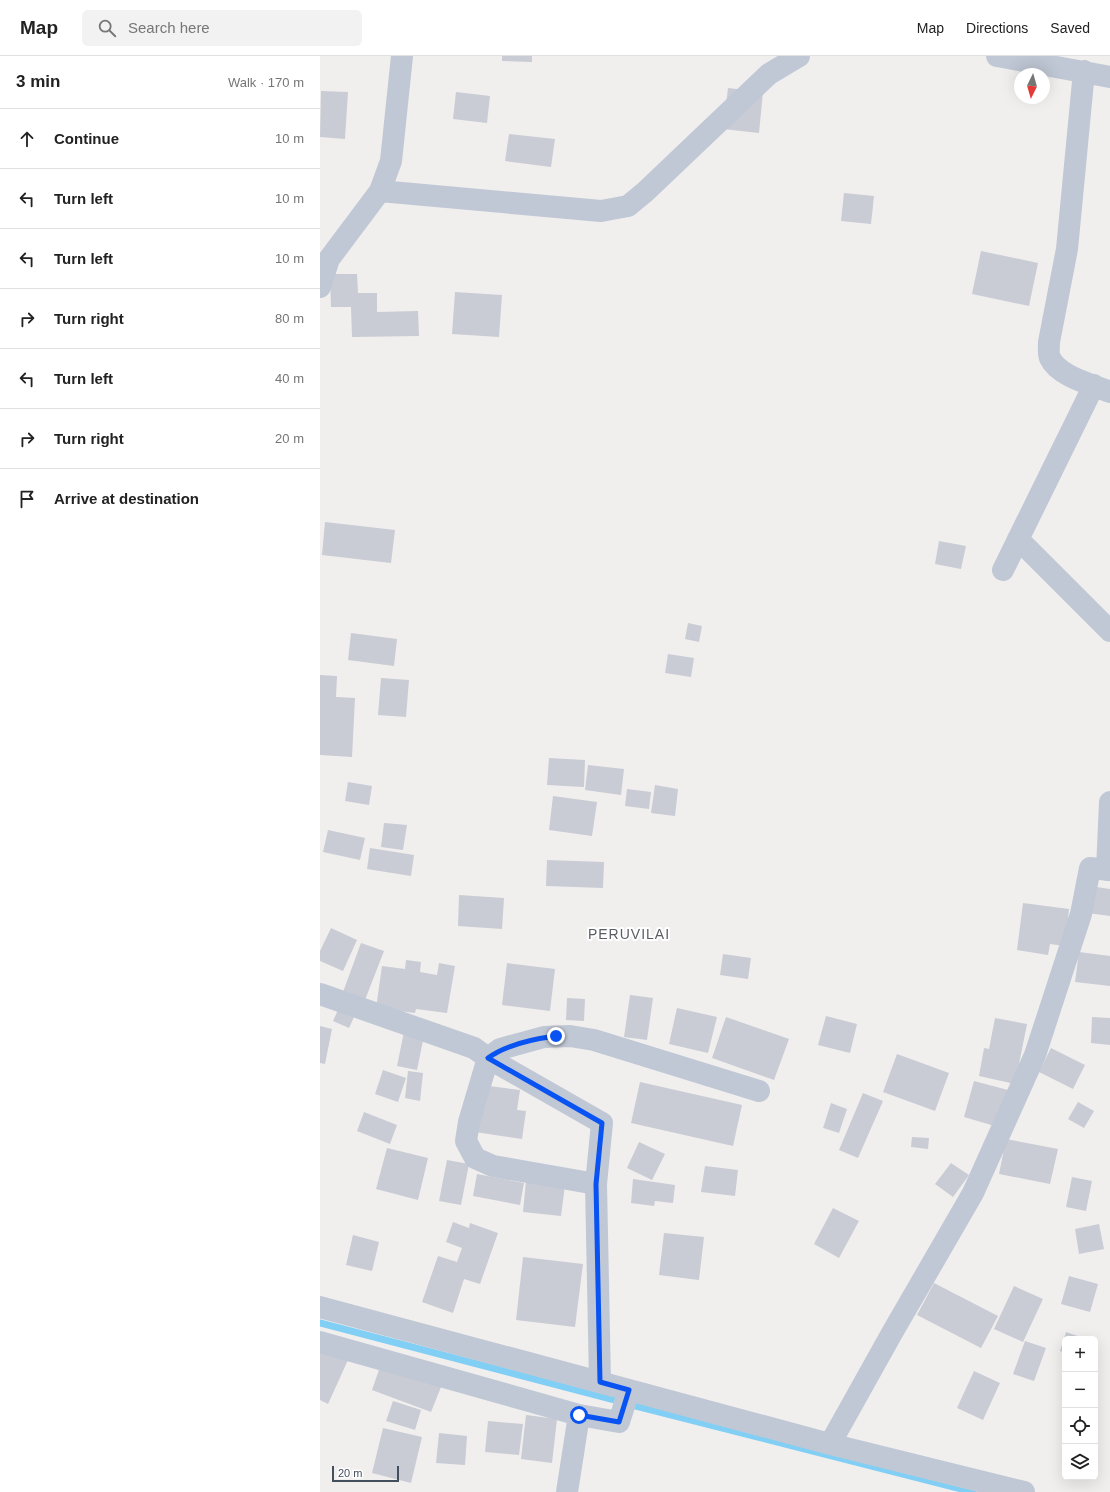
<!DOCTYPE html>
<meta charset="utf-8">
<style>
body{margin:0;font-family:Arial,sans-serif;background:#f2f2f2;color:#222}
.controls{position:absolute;right:12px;bottom:12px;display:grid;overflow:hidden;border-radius:6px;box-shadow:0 4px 16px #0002}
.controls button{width:36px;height:36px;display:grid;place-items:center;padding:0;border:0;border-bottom:1px solid #e0e0e0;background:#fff;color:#222;font:20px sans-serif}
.compass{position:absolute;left:694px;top:12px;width:36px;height:36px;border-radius:50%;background:#fff;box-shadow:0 4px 16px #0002;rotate:185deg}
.scale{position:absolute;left:12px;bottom:10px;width:67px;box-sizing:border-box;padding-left:4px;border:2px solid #444f5d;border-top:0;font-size:11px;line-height:14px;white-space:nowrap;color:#444f5d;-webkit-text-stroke:3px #fff;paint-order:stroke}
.stop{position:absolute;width:12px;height:12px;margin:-9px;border:3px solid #0853f1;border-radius:50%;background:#fff}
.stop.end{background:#0853f1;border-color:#fff;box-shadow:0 1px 4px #0008}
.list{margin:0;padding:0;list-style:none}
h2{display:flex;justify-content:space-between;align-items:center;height:52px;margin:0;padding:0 16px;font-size:17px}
h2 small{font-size:13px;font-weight:400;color:#767676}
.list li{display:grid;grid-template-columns:26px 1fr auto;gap:12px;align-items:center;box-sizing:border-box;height:60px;padding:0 16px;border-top:1px solid #e0e0e0}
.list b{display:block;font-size:15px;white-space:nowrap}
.list em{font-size:13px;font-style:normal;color:#767676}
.icon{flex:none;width:22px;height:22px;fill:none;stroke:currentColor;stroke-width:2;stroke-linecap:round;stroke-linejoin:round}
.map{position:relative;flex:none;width:790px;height:1436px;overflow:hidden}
header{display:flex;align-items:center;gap:24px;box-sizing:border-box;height:56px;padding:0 20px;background:#fff;border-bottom:1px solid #e0e0e0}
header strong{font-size:19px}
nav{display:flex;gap:22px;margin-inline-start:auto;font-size:14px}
.search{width:280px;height:36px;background:#f2f2f2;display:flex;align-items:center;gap:10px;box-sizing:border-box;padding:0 14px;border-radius:6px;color:#767676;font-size:15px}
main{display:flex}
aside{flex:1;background:#fff}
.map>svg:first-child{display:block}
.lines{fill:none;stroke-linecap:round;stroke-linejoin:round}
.stream{stroke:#81cff4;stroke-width:7}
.building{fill:#c9ccd4}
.minor{stroke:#c0c8d5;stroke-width:22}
.route{stroke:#0853f1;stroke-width:5}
.labels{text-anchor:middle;stroke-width:4;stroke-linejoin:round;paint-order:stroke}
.quarter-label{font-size:14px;letter-spacing:1px;fill:#5a5d64;stroke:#fff}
</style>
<header>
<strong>Map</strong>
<div class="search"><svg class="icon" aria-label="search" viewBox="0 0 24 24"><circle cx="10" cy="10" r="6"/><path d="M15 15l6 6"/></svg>Search here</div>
<nav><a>Map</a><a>Directions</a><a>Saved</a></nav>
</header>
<main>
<aside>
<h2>3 min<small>Walk · 170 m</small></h2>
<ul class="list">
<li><svg class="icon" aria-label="ahead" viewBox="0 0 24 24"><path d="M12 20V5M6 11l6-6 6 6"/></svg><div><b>Continue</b></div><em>10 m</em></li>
<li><svg class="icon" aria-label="left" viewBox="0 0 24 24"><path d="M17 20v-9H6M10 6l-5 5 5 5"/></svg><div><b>Turn left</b></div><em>10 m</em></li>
<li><svg class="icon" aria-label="left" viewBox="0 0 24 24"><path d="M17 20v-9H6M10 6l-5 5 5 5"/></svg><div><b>Turn left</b></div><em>10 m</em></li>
<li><svg class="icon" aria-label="right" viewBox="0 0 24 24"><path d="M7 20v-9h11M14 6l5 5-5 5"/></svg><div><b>Turn right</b></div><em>80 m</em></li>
<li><svg class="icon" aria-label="left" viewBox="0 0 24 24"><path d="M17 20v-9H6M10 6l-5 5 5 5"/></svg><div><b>Turn left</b></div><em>40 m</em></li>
<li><svg class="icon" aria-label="right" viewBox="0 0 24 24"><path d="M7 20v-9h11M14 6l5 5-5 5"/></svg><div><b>Turn right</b></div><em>20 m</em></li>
<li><svg class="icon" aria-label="arrive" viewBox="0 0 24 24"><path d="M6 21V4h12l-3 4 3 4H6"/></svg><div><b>Arrive at destination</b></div></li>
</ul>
</aside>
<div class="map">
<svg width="790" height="1436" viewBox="0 0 790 1436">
<rect width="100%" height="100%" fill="#f1eeee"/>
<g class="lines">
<!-- stream -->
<path class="stream" d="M0,1267l295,77
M312,1349l341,87"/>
</g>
<!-- building -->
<path class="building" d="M182,0h30v6l-30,-1z
M408,32l35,4 -4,41 -36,-4z
M1,35l27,1 -3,47 -25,-2z
M136,36l34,4 -3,27 -34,-4z
M189,78l46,5 -4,28 -46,-6z
M524,137l30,3 -3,28 -30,-3z
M661,195l57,12 -9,43 -57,-12z
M10,218h27l1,19h19v19l41,-1 1,25 -67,1 -1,-30h-20z
M135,236l47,3 -3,42 -47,-3z
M5,466l70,8 -4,33 -69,-8z
M619,485l27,5 -5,23 -26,-5z
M368,567l14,3 -3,16 -14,-3z
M31,577l46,6 -3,27 -46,-6z
M348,598l26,4 -3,19 -26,-4z
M0,619l17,1 -1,21 19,1 -3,59 -32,-2z
M61,622l28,2 -3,37 -28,-2z
M229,702l36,2 -1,27 -37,-2z
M268,709l36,4 -3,26 -36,-5z
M28,726l24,4 -3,19 -24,-4z
M335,729l23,4 -3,27 -24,-3z
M307,733l24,3 -2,17 -24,-3z
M233,740l44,6 -5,34 -43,-6z
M64,767l23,2 -4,25 -22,-3z
M8,774l37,8 -5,22 -37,-8z
M50,792l44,7 -3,21 -44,-7z
M227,804l57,2 -1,26 -57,-2z
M770,830l20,3v27l-23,-3z
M139,839l45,3 -2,31 -44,-3z
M703,847l46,6 -4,37 -15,-2 -2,11 -31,-5z
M11,872l26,12 -14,31 -23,-10v-10z
M41,887l23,8 -19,49 -22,-8z
M759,896l31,4v30l-35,-4z
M403,898l28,4 -3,21 -28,-4z
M86,904l15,2 -1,10 17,3 2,-12 16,3 -8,47 -31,-4 -1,4 -39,-5 6,-42 23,3z
M187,907l48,6 -5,42 -48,-6z
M310,939l23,3 -6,42 -23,-3z
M247,942l18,1 -1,22 -18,-1z
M23,943l16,7 -10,22 -16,-7z
M357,952l40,9 -9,36 -39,-9z
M506,960l31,8 -7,29 -32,-8z
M406,961l63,22 -15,41 -62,-22z
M772,961l18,1v27l-19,-2z
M675,962l32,6 -12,60 -36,-8 5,-28 5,1z
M0,970l12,3 -7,35 -5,-1z
M85,971l20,4 -8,39 -20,-4z
M731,992l34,17 -12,24 -34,-17z
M577,998l52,19 -14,38 -52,-19z
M63,1014l23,8 -8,24 -23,-8z
M88,1015l15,2 -3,28 -15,-3z
M654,1025l34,9 -10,37 -34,-10z
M320,1026l102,23 -9,41 -102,-23z
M162,1029l38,5 -3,20 9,1 -4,28 -47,-7z
M543,1037l20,8 -25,57 -19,-8z
M758,1046l16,9 -10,17 -16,-9z
M511,1047l16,6 -8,24 -16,-5z
M44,1056l33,13 -7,19 -33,-13z
M592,1081l17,1 -1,11 -17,-2z
M686,1083l52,10 -8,35 -51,-10z
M319,1086l26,12 -13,26 -25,-12z
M67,1092l41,10 -10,42 -42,-11z
M127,1104l22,4 -8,41 -22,-4z
M631,1107l18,12 -16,22 -18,-13z
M385,1110l33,4 -3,26 -34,-4z
M157,1118l47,9 -4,22 -47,-9z
M752,1121l20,4 -6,30 -20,-4z
M313,1123l42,6 -2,18 -18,-2 -1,5 -23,-3z
M206,1125l39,4 -4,31 -38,-4z
M513,1152l26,13 -20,37 -25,-14z
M133,1166l16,6 1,-5 28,10 -18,51 -16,-5 -11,34 -31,-11 16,-46 19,6 5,-14 -16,-6z
M779,1168l5,25 -25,5 -4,-25z
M344,1177l40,4 -5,43 -40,-5z
M33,1179l26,7 -7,29 -26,-6z
M203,1201l60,7 -8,63 -59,-7z
M749,1220l29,8 -8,28 -29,-8z
M614,1227l64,33 -17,32 -64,-33z
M694,1230l29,13 -20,43 -29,-13z
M746,1276l20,7h-21v14l-5,-2z
M705,1285l21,7 -12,33 -21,-7z
M0,1291l28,13 -20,44 -8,-4z
M61,1308l60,23 -10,25 -59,-22z
M654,1315l26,12 -17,37 -26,-12z
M73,1345l28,9 -6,20 -29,-9z
M206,1359l31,4 -5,44 -31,-4z
M168,1365l35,3 -4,31 -34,-3z
M63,1372l39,9 -11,46 -39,-10z
M119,1377l28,3 -2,29 -29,-2z"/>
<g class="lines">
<!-- minor -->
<path class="minor" d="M677,0l113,21
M764,15l-17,178 -18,93c0,5 -1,12 1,16 9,19 42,26 60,34
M60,135l221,20 27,-5 17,-14 124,-118 30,-18
M0,231l9,-28 51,-68 11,-30 11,-105
M698,483l92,92
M683,514l91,-185
M787,814l3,-68
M0,938l154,54 14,10 12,-9 44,-12 26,-1 24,4 165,51
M276,1128l6,-61 -114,-65 -19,64 -3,19 9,17 18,8 103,18 4,198
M0,1251l510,137 194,48
M0,1286l259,73 40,7 10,-32
M510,1388l62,-111 81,-140 62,-138 46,-141 9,-46 20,2
M247,1436l12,-77"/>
</g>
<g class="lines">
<!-- route -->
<path class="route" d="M236,980c-23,3 -49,8 -68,22l114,65 -6,61 4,198 29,8 -10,32 -40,-7"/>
</g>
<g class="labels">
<!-- quarter labels -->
<g class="quarter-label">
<text x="309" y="883">PERUVILAI</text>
</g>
</g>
</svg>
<div class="controls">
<button>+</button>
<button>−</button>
<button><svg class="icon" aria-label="locate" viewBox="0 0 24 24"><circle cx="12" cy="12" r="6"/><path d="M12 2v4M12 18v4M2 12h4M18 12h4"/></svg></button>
<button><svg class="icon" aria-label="layers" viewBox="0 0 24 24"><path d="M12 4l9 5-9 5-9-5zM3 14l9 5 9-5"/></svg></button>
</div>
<svg class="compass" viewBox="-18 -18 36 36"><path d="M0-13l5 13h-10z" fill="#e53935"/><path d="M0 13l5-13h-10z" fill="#767676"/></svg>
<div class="scale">20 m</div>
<div class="stop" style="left:259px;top:1359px"></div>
<div class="stop end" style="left:236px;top:980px"></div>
</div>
</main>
